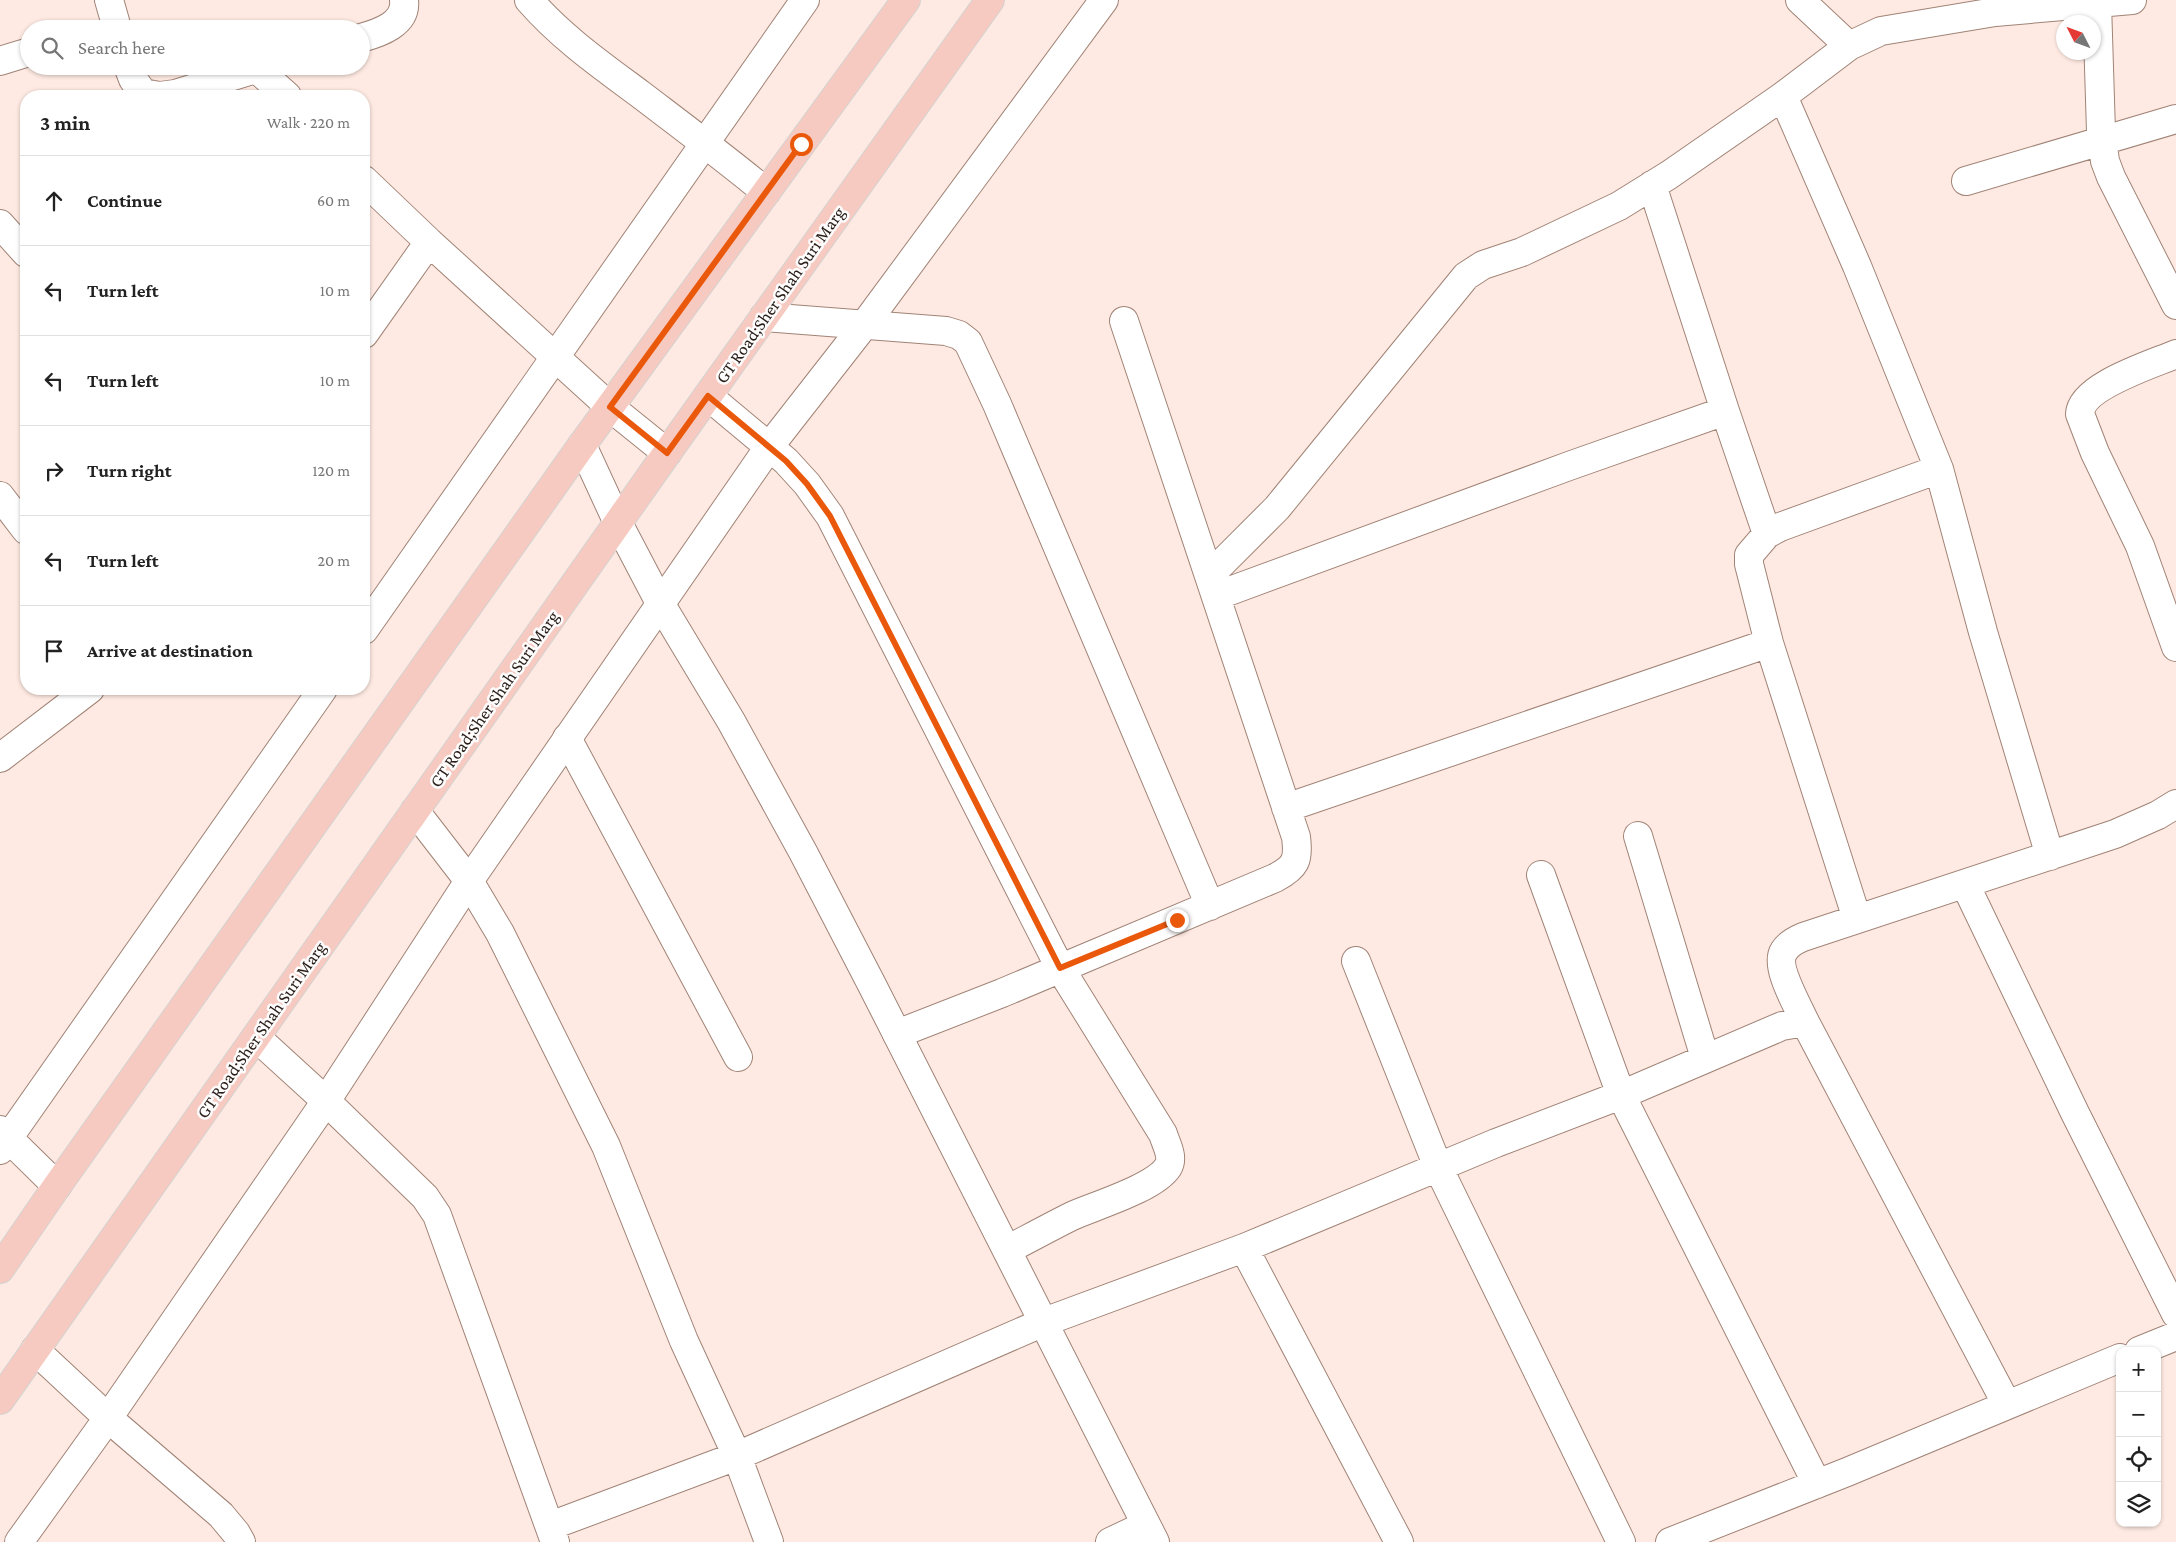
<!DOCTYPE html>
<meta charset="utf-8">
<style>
body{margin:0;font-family:"Crimson Pro",serif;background:#f6f6f6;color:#222}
.controls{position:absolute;right:15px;bottom:15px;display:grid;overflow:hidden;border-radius:10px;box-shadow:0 1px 4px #0004}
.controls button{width:45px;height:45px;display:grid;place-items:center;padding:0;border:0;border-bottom:1px solid #e0e0e0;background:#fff;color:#222;font:25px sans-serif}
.compass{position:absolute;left:2056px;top:15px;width:45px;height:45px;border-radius:50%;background:#fff;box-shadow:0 1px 4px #0004;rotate:312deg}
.stop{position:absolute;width:15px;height:15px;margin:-11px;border:4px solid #ea580c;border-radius:50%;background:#fff}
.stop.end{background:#ea580c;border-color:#fff;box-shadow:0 1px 5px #0008}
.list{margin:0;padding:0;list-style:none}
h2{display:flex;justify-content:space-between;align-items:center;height:65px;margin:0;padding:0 20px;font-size:21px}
h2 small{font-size:16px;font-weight:400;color:#767676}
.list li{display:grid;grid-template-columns:32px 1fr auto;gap:15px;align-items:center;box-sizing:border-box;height:90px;padding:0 20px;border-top:1px solid #e0e0e0}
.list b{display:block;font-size:19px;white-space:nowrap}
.list em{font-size:16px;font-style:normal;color:#767676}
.icon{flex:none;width:28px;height:28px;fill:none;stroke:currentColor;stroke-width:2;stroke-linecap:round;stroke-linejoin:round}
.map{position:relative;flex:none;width:2176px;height:1542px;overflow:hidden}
.search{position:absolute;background:#fff;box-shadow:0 1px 4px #0004;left:20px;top:20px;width:350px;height:55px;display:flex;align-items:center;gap:12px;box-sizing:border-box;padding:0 18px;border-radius:28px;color:#767676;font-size:19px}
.panel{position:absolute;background:#fff;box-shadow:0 1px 4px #0004;left:20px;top:90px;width:350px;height:605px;border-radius:20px}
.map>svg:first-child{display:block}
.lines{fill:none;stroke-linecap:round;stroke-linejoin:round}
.minor-casing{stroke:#a18376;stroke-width:30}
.tertiary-casing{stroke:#a18376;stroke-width:30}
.secondary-casing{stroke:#a18376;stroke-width:30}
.primary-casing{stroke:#d4d2d1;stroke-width:30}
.minor{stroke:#fff;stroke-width:28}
.tertiary{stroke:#fff;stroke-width:28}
.secondary{stroke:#fff;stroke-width:28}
.primary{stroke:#f7cac1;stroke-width:28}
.route{stroke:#ea580c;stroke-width:6}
.labels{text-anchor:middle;stroke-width:5;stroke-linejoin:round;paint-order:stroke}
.street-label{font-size:18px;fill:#291d18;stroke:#fcfcfc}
</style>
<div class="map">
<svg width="2176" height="1542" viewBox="0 0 2176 1542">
<rect width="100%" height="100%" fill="#feeae2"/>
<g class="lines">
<defs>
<path id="minor" d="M109,0l8,28
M529,0c32,37 72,65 111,94 42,32 85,64 126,98
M1800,0l49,46
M2097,3l4,129 4,29 6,16 65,128
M361,38c18,-5 46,-14 43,-38
M0,61l29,-9
M128,66l5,13 10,14 16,3
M257,69l30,27
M160,96l15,-2 90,-28
M1783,96l74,170 82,203 44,163 67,224
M364,180l65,62 181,165 57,46
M1966,181l210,-62
M1652,185l73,226 42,123
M0,224l26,29
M764,317l182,14 13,4 9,7 29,62 213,502
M364,334l65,-92
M2176,354c-23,10 -95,32 -96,60l15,39 45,93 36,101
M708,396l78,65 21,23 23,32 230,452 103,166c3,10 11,23 5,33 -13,21 -74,39 -96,49 -22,11 -44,23 -65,34
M0,496l26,34
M1209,576l68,-68 189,-232 17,-11 39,-13 97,-46 50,-31 114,-79 66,-50 32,-15 114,-19 137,-12
M1216,596l353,-130 156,-55
M567,738l171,319
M0,758l90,-69
M1286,808l483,-165
M415,811l54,70 31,52 106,213 78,195 53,115 32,86
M1638,836l67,222
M1541,875l80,220 196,389
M1965,884l110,229 101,201
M1857,919l-88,-276 -20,-79v-9l18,-21 13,-7 159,-58
M1356,961l82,206 183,375
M897,1034l105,-41 273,-115c21,-11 24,-18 21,-41 -58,-172 -116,-344 -172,-516
M256,1037l70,64 99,96 12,18 118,327
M0,1130l57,56
M1244,1248l155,294
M35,1350l73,68 113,97 15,18 5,9
M2139,1351l37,-15
M2007,1405l-202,-383c-7,-16 -31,-56 -21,-71 4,-7 12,-11 19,-14l312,-103 43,-19 18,-11
M550,1526l187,-70 307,-134 200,-74 252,-105 125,-48 161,-69 23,-4
M1110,1542l36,-17
M1670,1542l177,-70 273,-114"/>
<path id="tertiary" d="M582,445l36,78 42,80 71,118 72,131 69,133 283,557"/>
<path id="secondary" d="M364,630l441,-630
M0,1150l323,-461
M19,1542l89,-124 218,-317 143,-220 300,-434 96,-123 239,-324"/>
<path id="primary" d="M0,1269l57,-83 525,-741 324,-445
M0,1400l667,-947 323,-453"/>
</defs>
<!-- minor casing -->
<use href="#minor" class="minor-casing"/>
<!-- tertiary casing -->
<use href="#tertiary" class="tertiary-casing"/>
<!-- secondary casing -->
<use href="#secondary" class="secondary-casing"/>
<!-- primary casing -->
<use href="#primary" class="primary-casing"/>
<!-- minor -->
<use href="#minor" class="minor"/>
<!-- tertiary -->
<use href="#tertiary" class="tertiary"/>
<!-- secondary -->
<use href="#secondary" class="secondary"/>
<!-- primary -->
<use href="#primary" class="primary"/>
</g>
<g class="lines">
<!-- route -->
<path class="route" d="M801,144l-191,263 57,46 41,-57 78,65 21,23 23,32 230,452 117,-48"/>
</g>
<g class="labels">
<!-- street labels -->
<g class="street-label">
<text transform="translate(780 295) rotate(-55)" y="6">GT Road;Sher Shah Suri Marg</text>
<text transform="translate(494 699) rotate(-55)" y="6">GT Road;Sher Shah Suri Marg</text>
<text transform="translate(261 1030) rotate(-55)" y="6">GT Road;Sher Shah Suri Marg</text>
</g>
</g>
</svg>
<div class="controls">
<button>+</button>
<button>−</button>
<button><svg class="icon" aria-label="locate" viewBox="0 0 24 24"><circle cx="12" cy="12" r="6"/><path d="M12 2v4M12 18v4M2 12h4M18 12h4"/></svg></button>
<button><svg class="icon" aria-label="layers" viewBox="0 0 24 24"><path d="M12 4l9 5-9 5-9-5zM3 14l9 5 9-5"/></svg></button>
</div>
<svg class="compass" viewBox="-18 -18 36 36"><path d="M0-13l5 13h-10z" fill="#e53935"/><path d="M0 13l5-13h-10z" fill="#767676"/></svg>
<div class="stop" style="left:801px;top:144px"></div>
<div class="stop end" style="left:1177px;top:920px"></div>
<div class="search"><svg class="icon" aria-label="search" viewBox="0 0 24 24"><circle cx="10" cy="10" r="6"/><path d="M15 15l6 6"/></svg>Search here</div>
<section class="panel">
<h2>3 min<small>Walk · 220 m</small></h2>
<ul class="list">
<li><svg class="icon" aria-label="ahead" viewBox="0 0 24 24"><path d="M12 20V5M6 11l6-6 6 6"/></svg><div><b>Continue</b></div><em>60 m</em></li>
<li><svg class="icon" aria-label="left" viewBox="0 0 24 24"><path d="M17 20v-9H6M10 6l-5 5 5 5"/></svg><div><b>Turn left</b></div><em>10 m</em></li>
<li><svg class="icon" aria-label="left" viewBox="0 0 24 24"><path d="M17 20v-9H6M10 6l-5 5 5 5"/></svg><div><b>Turn left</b></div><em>10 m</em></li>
<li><svg class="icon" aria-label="right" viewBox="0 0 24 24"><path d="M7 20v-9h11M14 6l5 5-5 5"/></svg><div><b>Turn right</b></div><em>120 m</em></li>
<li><svg class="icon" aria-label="left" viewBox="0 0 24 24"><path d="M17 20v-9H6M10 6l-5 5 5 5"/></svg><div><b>Turn left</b></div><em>20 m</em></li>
<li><svg class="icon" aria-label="arrive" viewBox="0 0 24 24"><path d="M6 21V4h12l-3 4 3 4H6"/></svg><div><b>Arrive at destination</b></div></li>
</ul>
</section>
</div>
